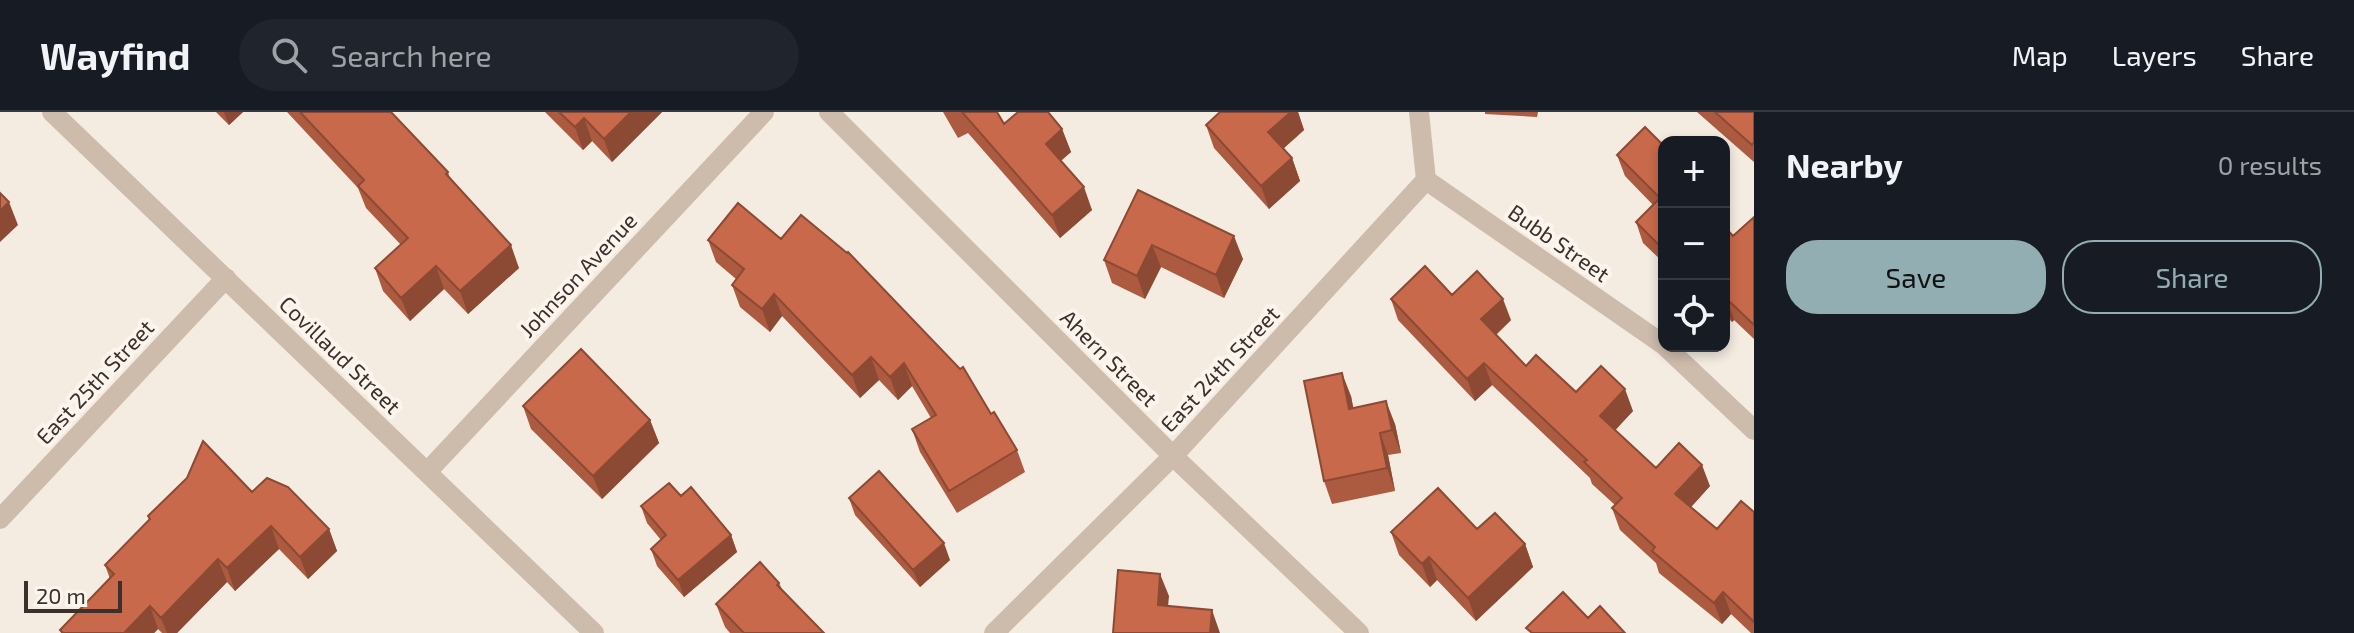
<!DOCTYPE html>
<meta charset="utf-8">
<style>
body{margin:0;font-family:"Exo 2",sans-serif;background:#20242c;color:#f1f3f6}
.controls{position:absolute;right:24px;top:24px;display:grid;overflow:hidden;border-radius:16px;box-shadow:0 4px 12px #0003}
.controls button{width:72px;height:72px;display:grid;place-items:center;padding:0;border:0;border-bottom:2px solid #363941;background:#171b24;color:#f1f3f6;font:40px sans-serif}
.scale{position:absolute;left:24px;bottom:20px;width:98px;box-sizing:border-box;padding-left:8px;border:4px solid #3b302b;border-top:0;font-size:22px;line-height:28px;white-space:nowrap;color:#3b302b;-webkit-text-stroke:6px #fbf5ee;paint-order:stroke}
.list{margin:0;padding:0;list-style:none}
h2{display:flex;justify-content:space-between;align-items:center;height:104px;margin:0;padding:0 32px;font-size:34px}
h2 small{font-size:26px;font-weight:400;color:#9ea1a6}
.actions{display:flex;gap:16px;padding:24px 32px}
.actions a{flex:1;padding:18px 0;border:2px solid #92aeb2;border-radius:32px;text-align:center;font-size:28px;color:#92aeb2}
.actions .main{background:#92aeb2;color:#111}
.icon{flex:none;width:44px;height:44px;fill:none;stroke:currentColor;stroke-width:2;stroke-linecap:round;stroke-linejoin:round}
.map{position:relative;flex:none;width:1754px;height:521px;overflow:hidden}
header{display:flex;align-items:center;gap:48px;box-sizing:border-box;height:112px;padding:0 40px;background:#171b24;border-bottom:2px solid #363941}
header strong{font-size:38px}
nav{display:flex;gap:44px;margin-inline-start:auto;font-size:28px}
.search{width:560px;height:72px;background:#20242c;display:flex;align-items:center;gap:20px;box-sizing:border-box;padding:0 28px;border-radius:44px;color:#9ea1a6;font-size:30px}
main{display:flex}
aside{flex:1;background:#171b24}
.map>svg:first-child{display:block}
.lines{fill:none;stroke-linecap:round;stroke-linejoin:round}
.minor{stroke:#cdbbac;stroke-width:20}
.wall{fill:#ac5a40}
.shaded-wall{fill:#8c4a34}
.building{fill:#c8694b;stroke:#8c4a34;stroke-width:2}
.labels{text-anchor:middle;stroke-width:8;stroke-linejoin:round;paint-order:stroke}
.street-label{font-size:22px;fill:#3b302b;stroke:#fbf5ee}
</style>
<header>
<strong>Wayfind</strong>
<div class="search"><svg class="icon" aria-label="search" viewBox="0 0 24 24"><circle cx="10" cy="10" r="6"/><path d="M15 15l6 6"/></svg>Search here</div>
<nav><a>Map</a><a>Layers</a><a>Share</a></nav>
</header>
<main>
<div class="map">
<svg width="1754" height="521" viewBox="0 0 1754 521">
<rect width="100%" height="100%" fill="#f4ebe1"/>
<g class="lines">
<!-- minor -->
<path class="minor" d="M52,0l542,521
M829,0l344,344 186,177
M1426,68l238,165
M1665,234l89,84
M427,360l337,-360
M0,407l226,-241
M994,521l179,-177 253,-276 -7,-68"/>
</g>
<!-- wall -->
<path class="wall" d="M216,0h27l-14,13z
M287,0h104l57,60 2,7 69,89 -51,46 -24,-25 -34,32 -27,-30 -8,-23 26,-23 -35,-37 -8,-20z
M545,0h117l-50,50 -20,-21 -9,9z
M943,0h54l7,12 58,5 9,23 -10,9 31,49 -32,28 -92,-105 -10,5z
M1220,0h78l6,18 -21,19 9,9 8,23 -31,28 -55,-61 -8,-23z
M1485,0h53l-1,5 -52,-3z
M1697,0h57v50z
M1664,34v117l-21,-20 -7,-21 17,-17 -28,-29 -8,-21z
M1138,78l105,69 -19,39 -63,-31 -16,32 -33,-16 -8,-23z
M1754,105v122l-20,-19 -2,2 -8,-8v-88l9,10z
M708,128l283,174 26,36 8,22 -68,41 -37,-61 -8,-23 19,-11 -19,-32 -14,14 -19,-20 -19,18 -78,-82 -12,16 -30,-25 -8,-22 4,-6 -20,-17z
M1391,187l120,21 -15,15 30,31 50,26 57,19 -18,19 41,38 54,18 -19,21 26,22 37,-17v121h-3l-20,-19 -9,10 -63,-51 -3,-10 -36,-33 -8,-22 3,-3 -23,-21 -2,-6 -98,-93 -17,16 -77,-81z
M1351,284l2,12 42,16 6,29 -13,2 7,36 -63,13 -8,-23z
M523,294l127,14 9,23 -57,56 -71,-70z
M252,380l77,37 8,22 -29,28 -29,-30 -44,42 -8,-9 -50,51h-15l-4,-4 -4,4h-93l-1,-3 50,-51 -5,-14 44,-45 -1,-4z
M681,384l50,39 6,17 -53,45 -27,-31 -6,-17 10,-9 -14,-17 -6,-17z
M849,386l101,62 -30,27 -65,-72z
M1477,417l48,15 8,23 -57,54 -39,-41 -7,7 -31,-32 -8,-23z
M779,471l3,6 42,44h-94l-5,-6 -9,-23z"/>
<!-- shaded-wall -->
<path class="shaded-wall" d="M224,0h19l-14,13z
M631,0h31l-50,50 -8,-23z
M1290,0h8l6,18 -28,25 -8,-23z
M584,6l8,23 -9,9 -8,-23z
M1062,17l9,23 -17,14 -8,-22z
M1292,46l8,23 -31,28 -8,-23z
M1084,75l8,23 -32,28 -8,-23z
M9,90l9,23 -18,17v-31z
M1234,124l9,23 -19,39 -8,-23z
M511,133l8,23 -51,46 -8,-23z
M1152,133l9,22 -16,32 -8,-23z
M436,154l8,23 -34,32 -9,-23z
M774,182l8,22 -12,16 -8,-23z
M1503,187l8,21 -22,21 -8,-22z
M1727,187l7,21 -2,2 -8,-21z
M871,245l8,23 -19,18 -8,-23z
M904,251l8,23 -14,14 -8,-23z
M1484,251l8,22 -17,16 -8,-22z
M1342,261l9,23 7,36 -9,-23z
M1625,277l8,22 -25,27 -8,-22z
M1386,289l9,23 6,29 -9,-23z
M650,308l9,23 -57,56 -9,-23z
M1380,321l8,22 7,36 -8,-23z
M1702,353l8,21 -27,30 -8,-22z
M271,414l8,23 -44,42 -8,-23z
M329,417l8,22 -29,28 -8,-22z
M731,423l6,17 -53,45 -6,-17z
M944,431l6,17 -30,27 -7,-17z
M1525,432l8,23 -57,54 -8,-23z
M1429,445l8,23 -7,7 -8,-23z
M218,447l9,23 -50,51h-10l-6,-15z
M1160,462l9,22 -3,32 -8,-23z
M1723,480l8,22 -9,10 -8,-21z
M150,494l8,23 -4,4h-30z
M1212,498l8,23h-10z"/>
<!-- building -->
<path class="building" d="M300,0h91l57,60 -2,2 65,71 -51,46 -24,-25 -35,32 -26,-30 33,-30 -50,-52 6,-6z
M559,0h72l-27,27 -20,-21 -9,9z
M962,0h35l7,12 14,-12h30l14,17 -16,15 38,43 -32,28z
M1220,0h71l-23,20 24,26 -31,28 -55,-61z
M1715,0h39v30l-2,3z
M1645,15l19,19v97l-3,4 -25,-25 24,-24 -43,-43z
M1138,78l96,46 -18,39 -64,-30 -15,31 -33,-16z
M0,81l9,9 -9,9z
M738,91l43,36 20,-24 46,38 1,-1 112,117 3,-2 28,47 3,-2 23,38 -68,41 -37,-62 24,-14 -32,-52 -14,14 -19,-20 -19,18 -78,-81 -12,15 -30,-24 12,-16 -36,-29z
M1754,105v108l-27,-26 -3,2v-75l9,10z
M1425,154l27,29 25,-24 26,28 -22,20 45,47 10,-11 40,37 25,-26 24,23 -25,27 56,52 23,-25 23,22 -27,29 42,35 24,-28 13,11v110l-31,-30 -9,11 -62,-52 3,-4 -43,-39 10,-10 -38,-36 3,-2 -103,-97 -17,16 -76,-80z
M581,237l69,71 -57,56 -70,-70z
M1342,261l7,36 37,-8 6,29 -12,3 7,35 -63,13 -20,-100z
M203,329l49,51 15,-14 21,9 41,42 -29,28 -29,-31 -44,42 -9,-9 -57,59 -11,-12 -26,27h-61l-3,-3 54,-56 -9,-9 45,-46 -2,-3 39,-38z
M879,359l65,72 -31,27 -64,-72z
M669,371l12,13 10,-9 40,48 -53,45 -27,-31 15,-14 -25,-29z
M1438,376l39,41 18,-16 30,31 -57,54 -39,-41 -7,7 -31,-32z
M760,450l19,21 -2,2 47,48h-80l-28,-29z
M1118,458l42,4 -2,31 54,5 -2,23h-97z
M1563,480l25,26 12,-12 25,27h-93l-6,-5z"/>
<g class="labels">
<!-- street labels -->
<g class="street-label">
<text transform="translate(1559 131) rotate(35)" y="8">Bubb Street</text>
<text transform="translate(578 163) rotate(-47)" y="8">Johnson Avenue</text>
<text transform="translate(340 243) rotate(44)" y="8">Covillaud Street</text>
<text transform="translate(1109 246) rotate(45)" y="8">Ahern Street</text>
<text transform="translate(1220 257) rotate(-47)" y="8">East 24th Street</text>
<text transform="translate(95 270) rotate(-47)" y="8">East 25th Street</text>
</g>
</g>
</svg>
<div class="controls">
<button>+</button>
<button>−</button>
<button><svg class="icon" aria-label="locate" viewBox="0 0 24 24"><circle cx="12" cy="12" r="6"/><path d="M12 2v4M12 18v4M2 12h4M18 12h4"/></svg></button>
</div>
<div class="scale">20 m</div>
</div>
<aside>
<h2>Nearby<small>0 results</small></h2>
<ul class="list">
</ul>
<div class="actions"><a class="main">Save</a><a>Share</a></div>
</aside>
</main>
